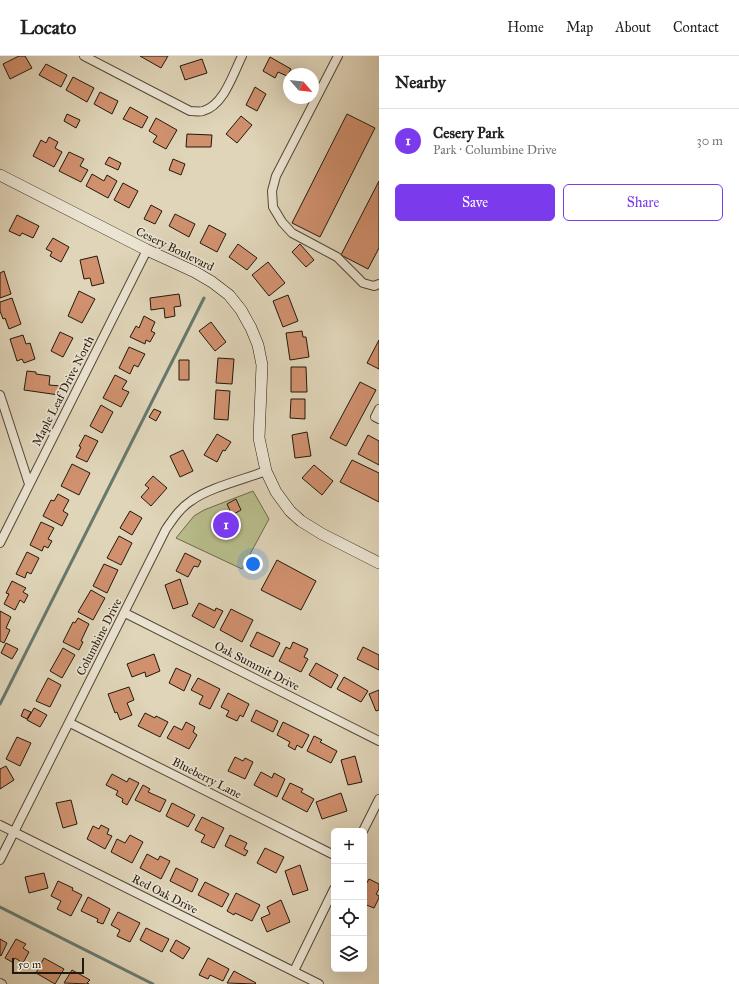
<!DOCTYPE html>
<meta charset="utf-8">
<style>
body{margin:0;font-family:"IM FELL Great Primer",serif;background:#f2f2f2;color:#202124}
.controls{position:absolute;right:12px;bottom:12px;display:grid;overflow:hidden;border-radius:6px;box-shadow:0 4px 16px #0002}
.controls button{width:36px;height:36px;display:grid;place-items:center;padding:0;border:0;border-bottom:1px solid #e0e0e0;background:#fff;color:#202124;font:20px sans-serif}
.compass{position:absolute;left:283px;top:12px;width:36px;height:36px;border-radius:50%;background:#fff;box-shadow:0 4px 16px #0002;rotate:118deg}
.scale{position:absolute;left:12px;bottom:10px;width:72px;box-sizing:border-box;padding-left:4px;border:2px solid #22180b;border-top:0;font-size:11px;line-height:14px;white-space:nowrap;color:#22180b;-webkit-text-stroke:3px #ebe4d2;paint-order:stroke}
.you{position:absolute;left:253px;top:508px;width:14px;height:14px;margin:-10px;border:3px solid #fff;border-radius:50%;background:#1a73e8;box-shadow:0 0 0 6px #1a73e833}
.badge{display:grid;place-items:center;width:26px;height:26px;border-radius:50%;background:#7c3aed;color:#fff;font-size:13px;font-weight:700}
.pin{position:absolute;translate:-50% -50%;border:2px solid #fff;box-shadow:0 1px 4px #0006}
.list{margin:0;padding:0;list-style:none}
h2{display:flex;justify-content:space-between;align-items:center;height:52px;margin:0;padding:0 16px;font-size:17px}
h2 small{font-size:13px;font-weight:400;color:#757577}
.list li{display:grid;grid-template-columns:26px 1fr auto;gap:12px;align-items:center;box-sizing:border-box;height:64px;padding:0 16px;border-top:1px solid #e0e0e0}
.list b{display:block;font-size:15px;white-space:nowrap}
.list p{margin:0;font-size:13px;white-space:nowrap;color:#757577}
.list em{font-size:13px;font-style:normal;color:#757577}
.actions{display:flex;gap:8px;padding:12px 16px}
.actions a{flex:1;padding:9px 0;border:1px solid #7c3aed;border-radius:6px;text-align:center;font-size:14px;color:#7c3aed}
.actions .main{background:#7c3aed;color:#fff}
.icon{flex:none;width:22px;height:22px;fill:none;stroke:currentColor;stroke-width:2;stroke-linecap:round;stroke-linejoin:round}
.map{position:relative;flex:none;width:379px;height:928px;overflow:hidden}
header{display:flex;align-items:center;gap:24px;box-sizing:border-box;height:56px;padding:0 20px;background:#fff;border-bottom:1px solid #e0e0e0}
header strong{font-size:19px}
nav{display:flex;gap:22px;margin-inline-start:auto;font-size:14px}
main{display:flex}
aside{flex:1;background:#fff}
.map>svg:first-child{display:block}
.green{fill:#b8bc8b;stroke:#6d6a4b}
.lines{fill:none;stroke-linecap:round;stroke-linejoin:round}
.stream{stroke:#66786f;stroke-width:3}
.building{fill:#d1916f;stroke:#22180b}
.street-casing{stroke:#524736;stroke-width:10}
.secondary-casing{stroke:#22180b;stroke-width:12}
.street{stroke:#ebe4d2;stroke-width:8}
.secondary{stroke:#ebe4d2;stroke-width:11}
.labels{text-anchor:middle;stroke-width:3.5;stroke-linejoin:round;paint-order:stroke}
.street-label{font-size:12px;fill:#22180b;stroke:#ebe4d2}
</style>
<header>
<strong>Locato</strong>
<nav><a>Home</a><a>Map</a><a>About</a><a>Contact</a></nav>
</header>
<main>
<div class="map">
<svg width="379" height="928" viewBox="0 0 379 928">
<rect width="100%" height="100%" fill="#e0d5b9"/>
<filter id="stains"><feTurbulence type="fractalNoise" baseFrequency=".005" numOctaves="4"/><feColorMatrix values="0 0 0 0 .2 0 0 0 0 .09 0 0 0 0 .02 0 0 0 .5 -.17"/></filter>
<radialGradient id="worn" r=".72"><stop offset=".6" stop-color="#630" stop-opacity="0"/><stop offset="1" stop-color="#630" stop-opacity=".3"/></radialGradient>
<!-- green -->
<path class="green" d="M253,435l16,28 -27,50 -66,-31 18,-22 10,-6z"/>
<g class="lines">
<!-- stream -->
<path class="stream" d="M0,648l204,-406
M0,851l153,77"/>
</g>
<!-- building -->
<path class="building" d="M19,0h6l7,12 -22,11 -7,-15z
M140,0h28l-7,12z
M270,1l21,12 -4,7 -9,-4 -3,6 -12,-7z
M202,3l5,14 -22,7 -5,-14z
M46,8l21,11 -6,12 -22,-12z
M73,21l21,11 -7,14 -21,-12z
M255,31l11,7 -9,17 -11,-6z
M100,36l18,9 -6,13 -18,-10z
M130,51l18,10 -6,11 -19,-9z
M67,58l13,6 -4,8 -12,-7z
M347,58l28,14 -55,109 -28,-14z
M241,60l11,9 -15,18 -11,-9z
M156,62l21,12 -11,19 -13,-7 4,-6 -8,-5z
M187,78l25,1 -1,12h-25z
M49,81l9,5 -3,6 7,4 -8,15 -21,-11 8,-16 5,3z
M69,96l15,7 -4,7 8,4 -7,12 -22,-11z
M109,101l12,6 -3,7 -13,-6z
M173,103l12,5 -4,11 -12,-5z
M92,118l12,7 3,-6 10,6 -9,17 -22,-12z
M379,125v67l-11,21 -27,-14z
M123,127l15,8 -9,17 -15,-8z
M151,149l11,6 -7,13 -11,-5z
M175,158l20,10 -6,13 -20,-11z
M17,159l22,11 -6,12 -11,-5 -2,3 -11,-5z
M209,169l17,9 -9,18 -17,-9z
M53,182l16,9 -8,15 -11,-6 2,-4 -6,-3z
M238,188l19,14 -10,12 -18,-13z
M300,188l14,16 -8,7 -14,-15z
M97,200l7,27 -12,3 -2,-8 -6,1 -4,-19z
M268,206l17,21 -16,13 -17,-21z
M4,215l7,23 -11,4v-25z
M79,235l16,8 -13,24 -14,-7z
M179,238l2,12 -7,1 1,9 -10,2 -1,-10 -13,2 -1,-12z
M288,239l10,26 -15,6 -10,-26z
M12,242l9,26 -12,5 -4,-11 -2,1 -3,-8v-9z
M144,260l11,6 -4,9 4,2 -5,9 -4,-2 -1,4 -15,-7 6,-11 3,2z
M211,266l15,20 -11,9 -16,-20z
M302,275l1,6h3l3,20 -19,3 -4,-27z
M60,276l13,6 -10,19 -12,-6z
M23,279l3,9 4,-1 5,16 -11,4 -2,-4 -5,2 -7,-22z
M379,284v29l-12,-6z
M129,291l16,7 -7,13 -4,-2 -4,9 -11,-6z
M218,302l16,1 -2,25 -16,-1z
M179,304h10v20h-10z
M291,311h15l1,25h-16z
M27,315l9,1v2l14,2 -1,9 12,1 -2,9 -35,-5z
M115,319l12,6 -5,8 7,3 -8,15 -18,-9z
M360,326l16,8 -30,56 -16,-8z
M216,334l14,1 -2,29 -14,-1z
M291,343h14v20l-15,-1z
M101,349l12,7 -11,21 -12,-7z
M154,353l7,3 -5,9 -7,-4z
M307,376l4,24 -16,2 -3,-23z
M217,378l14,8 -6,9 -2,-1 -6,12 -13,-7z
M85,379l13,6 -11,21 -11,-5 5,-10 -2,-1z
M368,379l11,6v24l-21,-11z
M183,394l10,21 -13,6 -10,-21z
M352,404l27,13v29l-39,-20z
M72,408l18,9 -11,22 -18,-9z
M314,409l19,16 -11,14 -20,-17z
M153,420l14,12 -16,18 -10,-9 8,-9 -4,-3z
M58,438l11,6 -6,11 5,3 -6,12 -19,-10 8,-16 3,1z
M236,443l5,11 -9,5 -5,-11z
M130,455l12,7 -10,17 -12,-7z
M41,466l13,6 -6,11 4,2 -4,7 -4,-2 -2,5 -12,-6z
M119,480l13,7 -11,22 -14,-7z
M27,496l12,6 -8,16 -4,-2 -2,6 -9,-4z
M185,497l16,8 -3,6 -4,-1 -6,11 -12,-6z
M277,504l39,21 -15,29 -40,-20z
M104,508l14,6 -11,23 -14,-7z
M180,523l8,25 -15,5 -8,-24z
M12,525l14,7 -3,4 5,3 -4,8 -4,-3 -5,10 -11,-6 5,-10 -3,-1z
M91,534l14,8 -12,22 -15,-8z
M199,547l16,8 1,-3 7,3 -9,17 -22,-12z
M231,553l22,11 -11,22 -22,-12z
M0,555l11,6 -5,11 4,2 -6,13 -4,-2z
M78,562l11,6 -8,17 2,1 -4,8 -16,-8 10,-20 2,1z
M257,576l23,11 -7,14 -23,-11z
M293,586l15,7 -4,8 4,2 -7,13 -22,-11 7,-14 4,2z
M6,587l12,6 -6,10 -11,-6z
M363,591l16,8v15l-22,-11z
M63,592l12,7 -13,23 -12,-7z
M154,598l6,17 -14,6 -1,-5 -13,5 -5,-13z
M316,607l22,12 -7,13 -22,-13z
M176,612l15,7 -7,16 -15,-8z
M344,621l24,14 -7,11 -24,-13z
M48,622l13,7 -11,22 -14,-6z
M198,622l22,11 -10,20 -11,-5 4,-8 -12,-6z
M129,631l5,13 -7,3 5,12 -12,5 -3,-8 -2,1 -7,-19z
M379,634v20l-3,1 -7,-17z
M228,637l21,11 -6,13 -3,-2 -3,6 -11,-5 3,-5 -8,-4z
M34,652l13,7 -7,12 -13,-7z
M24,653l7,3 -4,7 -6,-3z
M256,654l22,11 -5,11 -22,-11z
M145,657l10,5 1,-2 12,6 -8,15 -22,-11z
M186,666l9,5 -2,5 4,3 -8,14 -22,-11 7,-12 8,4z
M283,666l26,13 -7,13 -5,-3 -2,5 -7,-4 2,-4 -13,-7z
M314,680l8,4 -2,2 17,9 -6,12 -24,-12z
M17,681l14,6 -11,23 -14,-7z
M355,700l7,26 -14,3 -7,-25z
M235,701l8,4 2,-3 8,4 -8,17 -17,-8z
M6,710l8,14 -14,9v-20z
M261,716l11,6 2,-5 11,6 -8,18 -23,-12z
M112,718l15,8 2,-4 10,5 -12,22 -5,-3 1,-3 -7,-4 2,-4 -12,-6z
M290,727l13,6 -2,3 13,7 -7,13 -25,-13z
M143,729l7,4 -2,3 18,8 -6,12 -25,-12z
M341,737l6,18 -25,8 -6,-17z
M71,744l6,24 -14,4 -7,-25z
M172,747l23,12 -7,12 -22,-11z
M202,761l22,11 -10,20 -13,-6 4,-7 -10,-5z
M101,769l8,4 -2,5 5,2 -7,13 -18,-10 6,-13 6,3z
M130,779l13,7 -11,21 -21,-11 6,-13 8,4z
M230,779l17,8 -3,6 4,2 -3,5 -20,-10z
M265,792l19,9 -8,16 -19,-10z
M147,798l11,6 2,-4 10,5 -9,18 -21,-11z
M300,809l8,25 -15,5 -8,-24z
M176,812l22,11 -6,13 -22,-11z
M44,817l4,15 -19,5 -4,-16z
M369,823l10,5v5l-3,5 3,2v2l-5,10 -10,-4v-16z
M58,825l15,7 -1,2 10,5 -11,21 -14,-7 4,-8 -10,-5z
M205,826l24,12 -7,13 -24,-12z
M236,837l24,12 -8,16 -17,-8 -1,2 -7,-4z
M88,841l22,12 -7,15 -6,-2 1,-3 -17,-8z
M281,844l9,22 -23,10 -6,-14 9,-4 -3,-7z
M118,856l22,11 -10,19 -13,-6 3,-6 -9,-5z
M146,872l23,11 -7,13 -22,-12z
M0,883l7,4 -6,13 -1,-1z
M16,883l10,5 -3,4 6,4 -6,11 -8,-5 -3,4 -7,-4z
M176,884l14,8 -7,11 -13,-8z
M44,902l20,11 -9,15 -19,-11z
M208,902l21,11 -6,12 -13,-6 -2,4 -9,-4z
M72,914l18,10 -3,3 2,1 -25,-1z
M234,915l22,12 -1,1 -28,-1z"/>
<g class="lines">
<defs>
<path id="street" d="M84,0l106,55c5,0 9,1 13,0 21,-6 30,-37 39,-55
M338,0l-62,120 -4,15 1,16 9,15 10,11 45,24 26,26 11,3 5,-2
M0,339l29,89
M379,353l-4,8 4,2
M0,487l147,-293
M125,557l254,128
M70,667l264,132
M0,769l319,159
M363,775l16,-32
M0,804l166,-331c7,-10 14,-21 25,-28 17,-13 54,-22 75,-30
M294,915l40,-82
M0,927l2,1"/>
<path id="secondary" d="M0,119l147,75 48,22 17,10 17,13 12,15 10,18 7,17 4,20 -3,73 7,33 10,21 14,19 11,10 21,13 57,29"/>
</defs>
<!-- street casing -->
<use href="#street" class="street-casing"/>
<!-- secondary casing -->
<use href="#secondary" class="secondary-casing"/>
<!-- street -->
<use href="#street" class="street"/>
<!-- secondary -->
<use href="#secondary" class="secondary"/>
</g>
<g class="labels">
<!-- street labels -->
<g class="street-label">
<text transform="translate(175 193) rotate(26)" y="4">Cesery Boulevard</text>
<text transform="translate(63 335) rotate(-63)" y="4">Maple Leaf Drive North</text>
<text transform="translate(99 581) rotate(-63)" y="4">Columbine Drive</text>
<text transform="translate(257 610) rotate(27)" y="4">Oak Summit Drive</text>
<text transform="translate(207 722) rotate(27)" y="4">Blueberry Lane</text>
<text transform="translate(165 838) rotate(27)" y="4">Red Oak Drive</text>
</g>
</g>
<rect width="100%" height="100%" filter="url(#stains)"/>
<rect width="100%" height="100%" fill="url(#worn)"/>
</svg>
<div class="controls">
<button>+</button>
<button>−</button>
<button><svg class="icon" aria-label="locate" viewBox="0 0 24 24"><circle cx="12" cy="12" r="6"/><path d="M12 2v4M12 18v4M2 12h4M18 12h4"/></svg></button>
<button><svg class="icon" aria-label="layers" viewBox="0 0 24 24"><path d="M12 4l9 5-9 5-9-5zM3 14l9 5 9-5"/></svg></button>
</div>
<svg class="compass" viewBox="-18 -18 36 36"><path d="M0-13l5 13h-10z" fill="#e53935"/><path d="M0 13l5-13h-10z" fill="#757577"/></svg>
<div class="scale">50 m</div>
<div class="you"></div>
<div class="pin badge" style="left:226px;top:469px">1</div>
</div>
<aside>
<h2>Nearby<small></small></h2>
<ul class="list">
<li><span class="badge">1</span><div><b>Cesery Park</b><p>Park · Columbine Drive</p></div><em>30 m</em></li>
</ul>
<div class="actions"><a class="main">Save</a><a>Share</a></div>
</aside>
</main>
